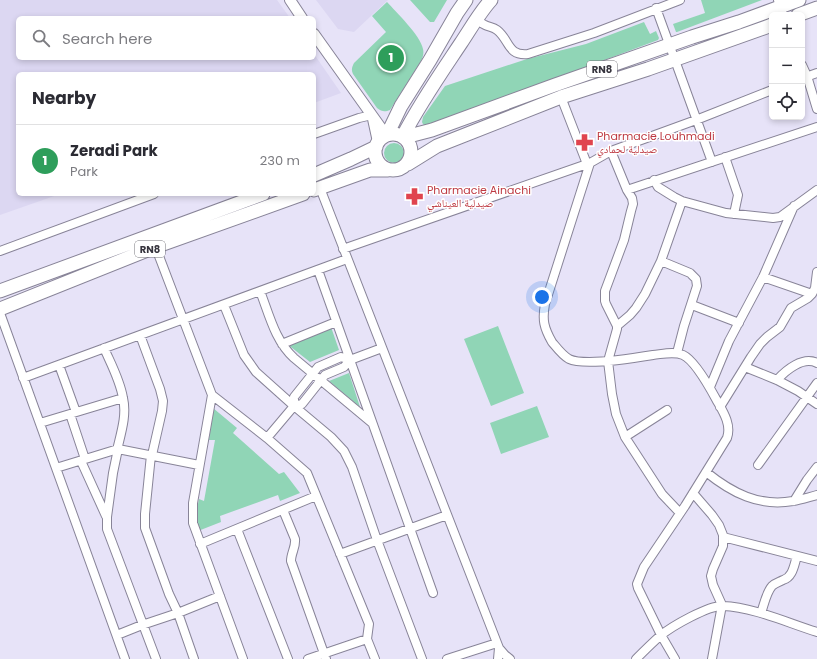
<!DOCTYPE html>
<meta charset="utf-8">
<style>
body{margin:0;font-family:Poppins,"Noto Naskh Arabic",sans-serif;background:#f7f7f7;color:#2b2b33}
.controls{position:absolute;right:12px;top:12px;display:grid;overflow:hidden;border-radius:6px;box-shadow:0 2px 6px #0003}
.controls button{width:36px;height:36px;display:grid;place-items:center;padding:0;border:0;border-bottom:1px solid #e1e1e2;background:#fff;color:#2b2b33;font:20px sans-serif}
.you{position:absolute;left:542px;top:297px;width:14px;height:14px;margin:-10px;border:3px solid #fff;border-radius:50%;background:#1a73e8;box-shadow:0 0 0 6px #1a73e833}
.badge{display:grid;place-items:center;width:26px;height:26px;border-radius:50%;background:#2563eb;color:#fff;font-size:13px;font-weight:700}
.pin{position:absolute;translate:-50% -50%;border:2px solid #fff;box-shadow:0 1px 4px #0006}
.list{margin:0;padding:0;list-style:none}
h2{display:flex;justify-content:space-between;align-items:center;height:52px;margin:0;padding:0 16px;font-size:17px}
h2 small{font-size:13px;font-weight:400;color:#7c7c81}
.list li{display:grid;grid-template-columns:26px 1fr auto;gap:12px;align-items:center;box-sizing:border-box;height:72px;padding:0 16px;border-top:1px solid #e1e1e2}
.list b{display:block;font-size:15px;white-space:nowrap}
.list p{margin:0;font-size:13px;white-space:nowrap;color:#7c7c81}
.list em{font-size:13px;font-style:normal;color:#7c7c81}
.icon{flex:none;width:22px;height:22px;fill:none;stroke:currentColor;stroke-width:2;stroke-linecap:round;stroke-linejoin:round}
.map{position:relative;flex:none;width:817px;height:659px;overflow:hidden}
.search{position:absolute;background:#fff;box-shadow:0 2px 6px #0003;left:16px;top:16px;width:300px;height:44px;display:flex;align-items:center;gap:10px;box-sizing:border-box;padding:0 14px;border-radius:6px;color:#7c7c81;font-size:15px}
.panel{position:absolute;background:#fff;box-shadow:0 2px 6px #0003;left:16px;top:72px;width:300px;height:124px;border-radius:6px}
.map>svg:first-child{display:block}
.built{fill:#dcd7f2}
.green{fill:#90d5b6}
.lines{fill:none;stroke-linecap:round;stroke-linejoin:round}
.minor-casing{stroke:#888498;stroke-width:10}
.tertiary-casing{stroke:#888498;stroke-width:12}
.primary-casing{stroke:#888498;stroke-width:15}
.minor{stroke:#fff;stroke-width:8}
.tertiary{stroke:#fff;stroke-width:10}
.primary{stroke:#fff;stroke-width:13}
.labels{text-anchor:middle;stroke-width:3;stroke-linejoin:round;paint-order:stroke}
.shield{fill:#fff;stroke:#737278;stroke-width:1}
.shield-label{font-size:10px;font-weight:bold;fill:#37353e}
.health-label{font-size:11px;fill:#be3a42;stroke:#fff;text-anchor:start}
</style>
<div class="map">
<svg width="817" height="659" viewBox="0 0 817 659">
<rect width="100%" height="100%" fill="#e7e3f8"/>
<!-- built -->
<path class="built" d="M0,0h277l13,18h-272v40h296v-4l27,39 -27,10v-29h-296v120h42l-60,21z
M316,0h72l-34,32 -16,-3z"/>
<!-- green -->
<path class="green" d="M410,0h37l-13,22h-4z
M701,0h61l-85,32h-1l-3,-8 32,-11z
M387,2c9,10 34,34 36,47 1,4 0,8 -2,12l-31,49c-5,2 -8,2 -13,-2l-24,-34c-2,-4 -1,-7 1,-11l32,-31 -14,-16z
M644,22l6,12 6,-3 3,7 -1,2 -229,86c-4,0 -6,-1 -7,-4l1,-5 22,-31 82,-27 59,-15z
M384 153a10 10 0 1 1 20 0a10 10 0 1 1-20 0Z
M498,326l26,67 -33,13 -27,-67z
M331,327l8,23 -29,12 -23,-18z
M349,373l11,34 -31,-26z
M537,406l12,31 -48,17 -11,-31z
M213,408l24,20 -4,5 46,41 5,-2 16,21 -20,8 -2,-6 -58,21 1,6 -23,9 -3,-12 4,-20 5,2 11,-61h-6z"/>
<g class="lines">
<defs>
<path id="minor" d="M778,0l5,15
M656,8l56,154
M477,20c2,1 5,4 8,5 4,2 8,2 12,5 13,10 10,26 31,24l66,-21 86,-33
M802,65l5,11 10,33
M803,78l14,-5
M561,97l26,67
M314,134l45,-16 13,-3
M611,151l16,39 190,-63
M725,157l13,38 -4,19
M590,163l-45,141c-3,16 -1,24 7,38 5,6 10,13 17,17 15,7 66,-1 84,-4 10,-1 21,-4 30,0 11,5 27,33 33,44 6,11 16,25 11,39l-42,68 -41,61 -7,17 1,4 23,47 14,24
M654,180l4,7 16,10 8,4 44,12 47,5 7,-1 37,-27
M320,188l179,460
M627,190l5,8 1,6 -2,7 -7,29 -19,51v10l1,3 11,22v3l-9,32 4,33 4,20 9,23 37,57 18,19
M154,243l58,152 55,43 40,35 62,151 -2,15 8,20
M343,249l247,-86 21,-12 85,-31 76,-30
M0,251l154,-57
M661,261l29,12 6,6 1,7 -13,40 -7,27
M318,270l115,323
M763,277l49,17
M260,291c9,23 15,50 34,67l78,65
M224,305l20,50 12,17 38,34 37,31 13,14 8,16 25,73 45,119
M692,305l47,18
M0,313l125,346
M617,326l13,-11 6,-7 9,-14 16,-33 21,-60
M140,335l20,54 3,12 -1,10 -10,44
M282,344l54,-22
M104,348c7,16 16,32 19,50 4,17 -2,35 -6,52
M59,365l17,47
M745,367l32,13 21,11 19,13
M23,378l324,-119
M777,380c9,-10 26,-24 40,-17
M710,387l19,-46 34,-64 31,-71
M212,395l-19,108v20l50,136
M294,406l8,-2 23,-29 19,-8 6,-7 32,-12
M720,407l31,-50 9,-13 7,-7 13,-10 11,-19 17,-10 4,-4 3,-6 2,-16
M70,414l15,45
M40,423l83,-25
M625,437l42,-27
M267,438l27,-32v-9l24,-30 23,-10 9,3
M118,449l-5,24 -6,44v12l49,130
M151,455l-6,59v14l24,66 9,19 16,46
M81,461l25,55
M758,465l59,-82
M56,468l62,-19 81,16
M706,472c26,21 53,35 87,29 8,-1 16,-4 24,-6
M693,493l19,22 7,10 4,10v11l-10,23 -2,7 2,9 9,20 -10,54
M794,501l13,-21 10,-13
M283,510l12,29c1,8 -4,14 -4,22l35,98
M237,529l51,130
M723,537l94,24
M200,544l116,-48
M340,554l107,-39
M761,613c3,-8 5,-20 11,-27 3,-3 7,-4 11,-6 10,-3 11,-15 14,-24
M117,635l25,-10 36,-12 42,-17
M308,659l59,-20
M447,659l50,-16
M498,659l1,-11 6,7 5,4
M636,659c8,-8 16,-16 24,-23 12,-10 49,-31 63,-30 30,1 65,17 94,26"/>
<path id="tertiary" d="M290,0l12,18
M314,34l72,101
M373,119l5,23"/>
<path id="primary" d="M798,15l19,-7
M375 152a18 18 0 1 1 36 0a18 18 0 1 1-36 0Z
M387,135l14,-29 29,-46 27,-47 9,-13
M403,136c17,-33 38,-63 58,-93 10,-15 19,-31 30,-43
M405,137l27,-7 123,-45 137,-48 47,-15 60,-22
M408,164l29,-18 124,-49 87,-28 124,-44
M314,175l37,-16 25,-12
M314,190l56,-20h18
M0,291l263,-97
M0,309l155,-62 148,-53"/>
</defs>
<!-- minor casing -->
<use href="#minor" class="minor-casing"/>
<!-- tertiary casing -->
<use href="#tertiary" class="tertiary-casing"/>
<!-- primary casing -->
<use href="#primary" class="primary-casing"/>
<!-- minor -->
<use href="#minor" class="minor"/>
<!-- tertiary -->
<use href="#tertiary" class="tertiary"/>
<!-- primary -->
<use href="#primary" class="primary"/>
</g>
<!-- icons -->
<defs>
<symbol id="pharmacy-bare" viewBox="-9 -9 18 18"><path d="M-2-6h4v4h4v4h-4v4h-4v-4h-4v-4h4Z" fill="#e0444e" stroke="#fff" stroke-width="2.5" paint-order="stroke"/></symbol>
</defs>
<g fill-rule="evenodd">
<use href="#pharmacy-bare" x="572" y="130" width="25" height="25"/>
<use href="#pharmacy-bare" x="402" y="184" width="25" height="25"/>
</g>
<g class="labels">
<!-- shield labels -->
<g class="shield">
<rect x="587" y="61" width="30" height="16" rx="3"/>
<rect x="135" y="241" width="30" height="16" rx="3"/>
</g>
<g class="shield-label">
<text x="602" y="73">RN8</text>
<text x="150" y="253">RN8</text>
</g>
<!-- health labels -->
<g class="health-label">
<text x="597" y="140">Pharmacie Louhmadi<tspan x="597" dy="13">صيدلية لحمادي</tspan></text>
<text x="427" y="194">Pharmacie Ainachi<tspan x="427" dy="13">صيدلية العيناشي</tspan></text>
</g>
</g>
</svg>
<div class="controls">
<button>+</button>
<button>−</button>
<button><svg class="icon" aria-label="locate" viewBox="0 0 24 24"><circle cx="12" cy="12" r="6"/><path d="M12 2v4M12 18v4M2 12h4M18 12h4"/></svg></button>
</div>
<div class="you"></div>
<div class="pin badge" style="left:391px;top:58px;background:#2e9e5b">1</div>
<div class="search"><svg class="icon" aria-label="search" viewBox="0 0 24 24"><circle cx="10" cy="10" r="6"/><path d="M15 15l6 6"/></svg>Search here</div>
<section class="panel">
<h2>Nearby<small></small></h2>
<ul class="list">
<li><span class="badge" style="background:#2e9e5b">1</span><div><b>Zeradi Park</b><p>Park</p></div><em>230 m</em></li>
</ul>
</section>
</div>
